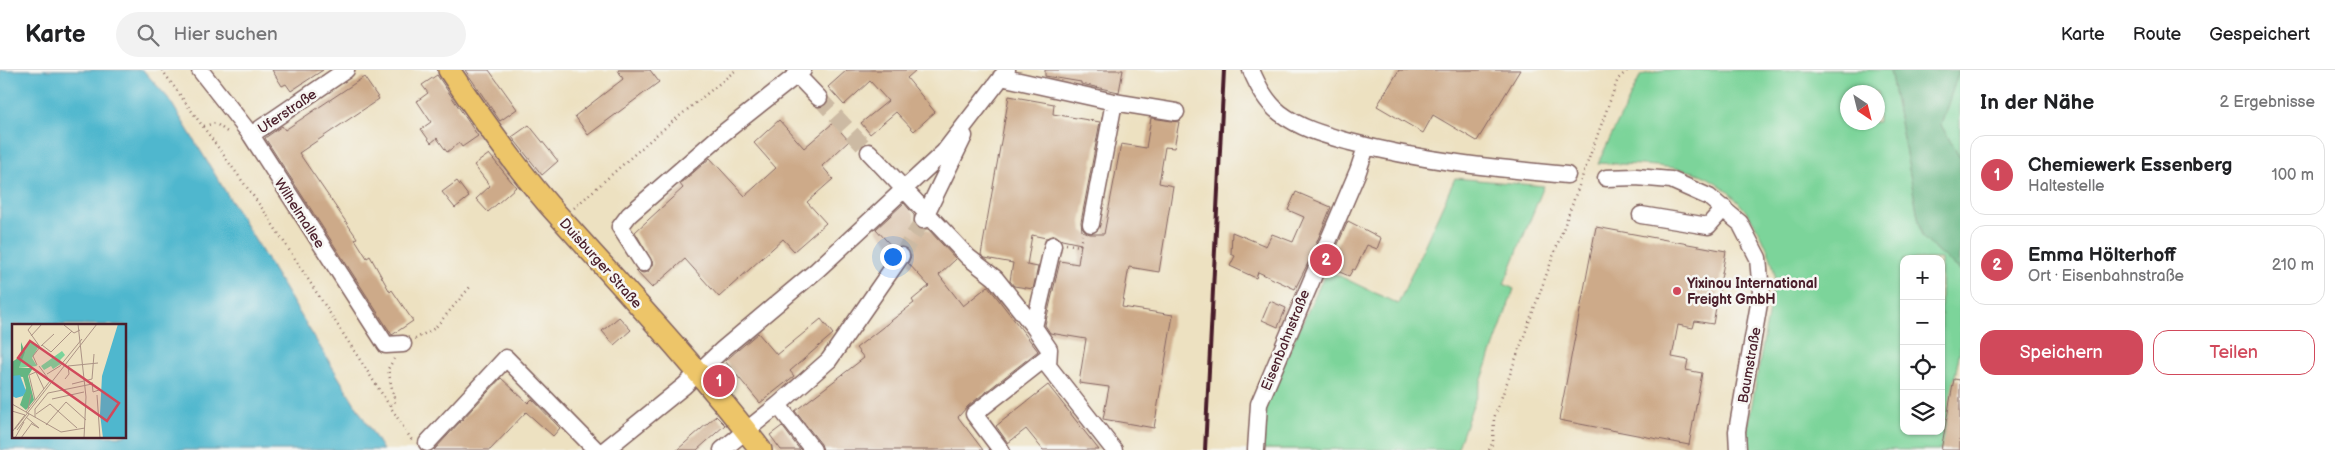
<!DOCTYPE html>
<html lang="de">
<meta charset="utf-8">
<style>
body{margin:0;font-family:"Balsamiq Sans",sans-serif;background:#f2f2f2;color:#202124}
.controls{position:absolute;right:15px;bottom:15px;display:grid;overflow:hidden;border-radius:10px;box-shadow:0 1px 4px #0004}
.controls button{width:45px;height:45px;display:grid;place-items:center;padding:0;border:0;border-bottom:1px solid #e0e0e0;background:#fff;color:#202124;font:25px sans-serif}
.compass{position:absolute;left:1840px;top:15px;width:45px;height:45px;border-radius:50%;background:#fff;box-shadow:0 1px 4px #0004;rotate:145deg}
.you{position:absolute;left:892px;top:186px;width:18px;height:18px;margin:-12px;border:4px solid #fff;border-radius:50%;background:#1a73e8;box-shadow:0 0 0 8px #1a73e833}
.badge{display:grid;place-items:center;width:32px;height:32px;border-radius:50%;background:#d1495b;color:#fff;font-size:16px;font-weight:700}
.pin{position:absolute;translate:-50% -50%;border:2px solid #fff;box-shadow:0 1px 5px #0006}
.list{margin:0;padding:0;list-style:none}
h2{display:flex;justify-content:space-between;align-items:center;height:65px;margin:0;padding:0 20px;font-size:21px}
h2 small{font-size:16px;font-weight:400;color:#757577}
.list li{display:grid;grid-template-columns:32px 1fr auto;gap:15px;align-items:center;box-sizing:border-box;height:80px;margin:0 10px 10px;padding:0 10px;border:1px solid #e0e0e0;border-radius:15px}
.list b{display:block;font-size:19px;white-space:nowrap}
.list p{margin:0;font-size:16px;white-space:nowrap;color:#757577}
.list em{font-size:16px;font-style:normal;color:#757577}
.actions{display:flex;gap:10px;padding:15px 20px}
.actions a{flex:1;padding:11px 0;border:1px solid #d1495b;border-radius:15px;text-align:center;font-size:18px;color:#d1495b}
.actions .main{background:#d1495b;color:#fff}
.icon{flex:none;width:28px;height:28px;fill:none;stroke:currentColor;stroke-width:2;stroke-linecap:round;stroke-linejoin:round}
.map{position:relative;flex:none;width:1960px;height:380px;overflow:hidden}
header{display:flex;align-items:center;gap:30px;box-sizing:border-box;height:70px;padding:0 25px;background:#fff;border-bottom:1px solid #e0e0e0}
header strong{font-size:24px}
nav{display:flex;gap:28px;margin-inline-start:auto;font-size:18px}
.search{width:350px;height:45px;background:#f2f2f2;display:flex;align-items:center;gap:12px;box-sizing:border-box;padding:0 18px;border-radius:28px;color:#757577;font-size:19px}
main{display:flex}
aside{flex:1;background:#fff}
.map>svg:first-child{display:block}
.green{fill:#7bd49a;stroke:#627a62;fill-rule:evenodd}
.forest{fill:#64b682;stroke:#576a56}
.water{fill:#4fb7ce;stroke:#4c6b7c;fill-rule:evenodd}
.building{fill:#cdaa89}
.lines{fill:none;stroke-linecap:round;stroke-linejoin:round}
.minor-tunnel{stroke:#ccbaa3;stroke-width:16;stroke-dasharray:16 8;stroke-linecap:butt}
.minor-casing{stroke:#836360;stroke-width:19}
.major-casing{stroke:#836360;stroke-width:24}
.path{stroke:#836360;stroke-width:2.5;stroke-dasharray:1 4;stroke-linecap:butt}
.minor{stroke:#fff;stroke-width:16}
.major{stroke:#edc569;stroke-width:21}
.rail{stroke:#4a1f2b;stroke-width:4}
.poi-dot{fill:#d1495b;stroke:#f6f6f2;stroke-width:2}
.labels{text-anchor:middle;stroke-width:5;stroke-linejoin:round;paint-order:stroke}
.street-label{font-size:14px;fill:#4a1f2b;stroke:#f6f6f2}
.poi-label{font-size:14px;font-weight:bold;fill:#4a1f2b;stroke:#f6f6f2;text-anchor:start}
.inset-road{fill:none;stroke:#ac9385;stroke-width:1}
.view{fill:#d1495b;fill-opacity:0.15;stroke:#d1495b;stroke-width:2.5}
.inset-edge{fill:none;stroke:#4a1f2b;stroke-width:2.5}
</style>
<header>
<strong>Karte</strong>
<div class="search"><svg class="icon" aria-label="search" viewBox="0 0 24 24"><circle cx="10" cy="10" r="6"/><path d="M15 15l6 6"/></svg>Hier suchen</div>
<nav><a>Karte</a><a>Route</a><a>Gespeichert</a></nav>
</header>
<main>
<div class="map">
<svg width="1960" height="380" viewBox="0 0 1960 380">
<rect width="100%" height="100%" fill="#f6f6f2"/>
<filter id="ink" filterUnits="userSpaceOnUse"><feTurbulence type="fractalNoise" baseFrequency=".02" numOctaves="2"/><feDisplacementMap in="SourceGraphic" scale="10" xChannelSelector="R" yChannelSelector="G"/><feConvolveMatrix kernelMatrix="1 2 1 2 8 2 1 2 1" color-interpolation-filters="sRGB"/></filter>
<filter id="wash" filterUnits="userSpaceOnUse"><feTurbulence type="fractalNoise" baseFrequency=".0096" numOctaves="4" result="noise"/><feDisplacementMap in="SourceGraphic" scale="20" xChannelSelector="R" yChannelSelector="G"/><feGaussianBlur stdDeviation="1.12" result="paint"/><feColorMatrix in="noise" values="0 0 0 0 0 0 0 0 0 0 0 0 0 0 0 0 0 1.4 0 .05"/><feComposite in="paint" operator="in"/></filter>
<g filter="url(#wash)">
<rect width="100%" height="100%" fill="#ede1c1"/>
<!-- green -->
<path class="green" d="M1664,0h226l32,167 38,34v79l-19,100h-192l-3,-13 29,-160c-5,-40 -40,-93 -81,-105 -30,-8 -65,-7 -96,-9l43,-88zM1848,22h30v30h-30zM1904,189h37v172h-37z
M1959,0h1v88l-19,-33z
M1455,108l89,8 -40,98 10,5 -57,161 -194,-1 1,-45 63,-134 71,34z"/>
<!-- forest -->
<path class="forest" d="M1890,0h69l-18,55 19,33v113l-38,-34z"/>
<!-- water -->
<path class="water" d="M0,0h143l26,29 214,351h-383zM14,255h111v111h-111z"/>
<g id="blocks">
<!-- building -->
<path class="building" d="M272,0h51l-32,21 -5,-7 -4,2z
M465,0h24l28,39 -17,12z
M618,0h32l9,12 -71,53 -13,-19 48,-37z
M847,0h69l-9,8 28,34 -21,19 -18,-19 -26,22 -9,-11 27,-22 -18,-20 -26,24 -16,-18z
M1045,0h78l-4,22 -38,-8v-2l-36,-6z
M1399,0h121l-43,71 -44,-26 -10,18 -46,-27z
M437,5l41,61 -16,11 -3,-4 -12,9 -10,-14 -6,5 -10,-14 10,-7 -14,-21 11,-8 -6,-8z
M364,7l15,22 -80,54 58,85 -2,1 12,19 3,-2 20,36 2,-2 21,31 -21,14 -127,-197 17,-12 3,4z
M1009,26l45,8 -1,10 47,8 -19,100 1,9 8,3h14l17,-90 25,4 5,-30 28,4 -5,26 -9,-1 -6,36 14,3 -14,86 -30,-5 -7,40 51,8 -19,113 -51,-9 6,-32 -30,-4 7,-44 -36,-6 -5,-8 15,-64 18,3 3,-20 -19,-4 -7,-5 -9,3 -14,-3 -5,30 11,2 -5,22 -19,-3 -4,-5 3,-18 -28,-5 -4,-3z
M779,50l25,28 29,-25 16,18 -27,25 11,13 -26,23 19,21 -32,28 -11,-12 -64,58 -34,-38 -33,29 -17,-18 8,3 5,-1 5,-9 -18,-31 48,-44 -3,-4 30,-26 35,38 31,-28 -22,-25z
M529,55l29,36 -16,14 -30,-38z
M489,84l27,33 -28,25 -12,-13 14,-13 -16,-21z
M457,111l12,16 -14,11 -13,-16z
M1296,122l35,15 -21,52 -15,30 -37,-17 -2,6 -26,-12 5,-10 -4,-2 1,-22 34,14 6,-12 21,8 11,-25 -16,-7z
M904,133l10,12 1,11 4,3h9l28,30 -17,16 24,31 25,-20 50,65 -70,55 -10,11 25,33h-160l-2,-6 -26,-33 69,-53 -8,-10 58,-45 -2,-3 17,-14 -21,-23 3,-7 -4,-8 -6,-2 -7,3 -18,-20z
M1348,151l33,17 -4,11 -10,-4 -12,25 -2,-1 -4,7 -21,-9z
M1596,157l130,24 -13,73 -18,-3 -2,7 -15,-3 -6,32 16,3 -2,10 16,3 -13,72 -130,-25z
M1270,231l16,7 -8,19 -16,-7z
M619,247l12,13 -17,15 -12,-14z
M821,249l12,15 -43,37 4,5 -34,27 -35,-42 33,-28 19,22z
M501,308l27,25 4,-4 28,29 -7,8 -27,-24 -36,38h-56z
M1954,309l6,1v70h-19z
M1048,315l22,28 29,37h-56l-17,-21 -18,14 -12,-17z
M716,346l9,9 -28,25h-20z
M782,356l18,24h-19l-11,-15z"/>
</g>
</g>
<g filter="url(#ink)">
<use href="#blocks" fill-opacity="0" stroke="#836360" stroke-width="1"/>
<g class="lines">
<!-- minor-tunnel -->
<path class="minor-tunnel" d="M819,28l50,54
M901,186l22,-36"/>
<defs>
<path id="minor" d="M200,0l51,65 135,210 17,-1
M1251,0c7,16 15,32 29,43 21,16 45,22 70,29 71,19 144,26 217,33
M797,5l22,23
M1001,7l113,25 62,10
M251,65l95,-65
M869,82l99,105 27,21 39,49
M1606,108l30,-1 35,3 38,17 31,26 18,35 3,34 -24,139 1,19
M1641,145l67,11 16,-18
M923,150l41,-84
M1091,154l23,-122
M1053,175l-19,82 15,22 -1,17 66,84
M643,193l-23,-36 9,-12 93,-81 81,-64
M778,335l35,45
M427,373l79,-85 90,92
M605,380l79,-64 39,-37 94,-79 127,-118 63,-82
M722,380l56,-45 51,-45 72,-104
M1001,380l-27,-36 74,-58
M1256,380l3,-46 99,-233 8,-24"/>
<path id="major" d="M449,0c31,46 63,92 99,134 72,81 147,160 213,246"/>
</defs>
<!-- minor casing -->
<use href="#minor" class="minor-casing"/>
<!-- major casing -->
<use href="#major" class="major-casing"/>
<!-- path -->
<path class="path" d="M162,0l102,141 149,231
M204,56l11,-3 15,11
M574,138l81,-72 81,-66
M1066,174l14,2 2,-11
M415,269l20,-11 35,-41
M391,335l4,-2 -7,-34 6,-10
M1489,380l4,-8 1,-24 124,-339 10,-9"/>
<!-- minor -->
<use href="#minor" class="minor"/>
<!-- major -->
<use href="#major" class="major"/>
<!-- rail -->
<path class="rail" d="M1205,380l19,-380"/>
</g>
</g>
<!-- markers -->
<circle class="poi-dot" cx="1677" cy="221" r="5"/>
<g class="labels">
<!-- street labels -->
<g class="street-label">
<text transform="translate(287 41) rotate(-34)" y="5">Uferstraße</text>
<text transform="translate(300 143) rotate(57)" y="5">Wilhelmallee</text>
<text transform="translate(601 193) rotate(48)" y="5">Duisburger Straße</text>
<text transform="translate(1285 270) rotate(-68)" y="5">Eisenbahnstraße</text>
<text transform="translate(1749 295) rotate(-80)" y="5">Baumstraße</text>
</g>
<!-- poi labels -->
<g class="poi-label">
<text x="1687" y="218">Yixinou International<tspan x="1687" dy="16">Freight GmbH</tspan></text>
</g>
</g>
<!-- overview -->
<g transform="translate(12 254)">
<rect width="114" height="114" fill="#ede1c1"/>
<path d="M19,17l8,5 -7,12 5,8 -18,2 6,-20zM50,27l3,4 -5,5 2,3 -9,6 -2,-3 -7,4 -3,-4z" fill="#7bd49a"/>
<path d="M9,18l4,10 -6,16h14l-5,8 6,24 -8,10 -6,-5 6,-17 -3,-11 -11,-1v-14l9,-6z" fill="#64b682"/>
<path d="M106,0h8v114h-23l-3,-24 2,-38zM8,51l6,16 -3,5 -7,2 -4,-2v-20z" fill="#4fb7ce"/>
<path class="inset-road" d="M21,0l-5,6 12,17 -7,9 4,9M66,0l8,73 -2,41M52,1l10,8 6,-3M19,12l11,-12M30,21l9,7 21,-21M29,22l13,-12M35,50l13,-8 22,-27M53,55l4,-5 -1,-8 30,-3M80,58l1,10 6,-2M60,60l20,-5 2,-25M85,71l3,43M40,75l32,-7M23,76l-6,-25 7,-3 8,17M0,80l49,28 24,-4M16,85l3,-15M0,87l13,4 -13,17M14,88l24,-31 -11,-15M24,90l14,-10 27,24M14,93l13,11 -7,-4M23,93v-8l13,-16 44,-9M34,101l20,-23 20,18M3,105l82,-105M5,106l12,-16M3,114l9,-16M9,114l11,-15"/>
<path class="view" d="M18,17l89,62 -12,18 -89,-63z"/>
<rect width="114" height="114" class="inset-edge"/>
</g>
</svg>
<div class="controls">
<button>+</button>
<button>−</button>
<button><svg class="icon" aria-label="locate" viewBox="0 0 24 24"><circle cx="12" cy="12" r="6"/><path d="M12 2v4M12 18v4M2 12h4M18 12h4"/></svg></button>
<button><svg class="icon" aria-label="layers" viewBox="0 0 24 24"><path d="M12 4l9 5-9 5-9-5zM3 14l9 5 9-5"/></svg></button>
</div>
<svg class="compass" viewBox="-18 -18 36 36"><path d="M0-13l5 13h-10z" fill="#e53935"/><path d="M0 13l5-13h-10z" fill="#757577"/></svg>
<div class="you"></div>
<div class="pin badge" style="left:719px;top:311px">1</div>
<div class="pin badge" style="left:1326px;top:190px">2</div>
</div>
<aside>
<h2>In der Nähe<small>2 Ergebnisse</small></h2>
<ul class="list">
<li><span class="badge">1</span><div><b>Chemiewerk Essenberg</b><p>Haltestelle</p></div><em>100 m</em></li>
<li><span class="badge">2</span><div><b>Emma Hölterhoff</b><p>Ort · Eisenbahnstraße</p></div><em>210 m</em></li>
</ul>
<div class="actions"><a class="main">Speichern</a><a>Teilen</a></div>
</aside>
</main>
